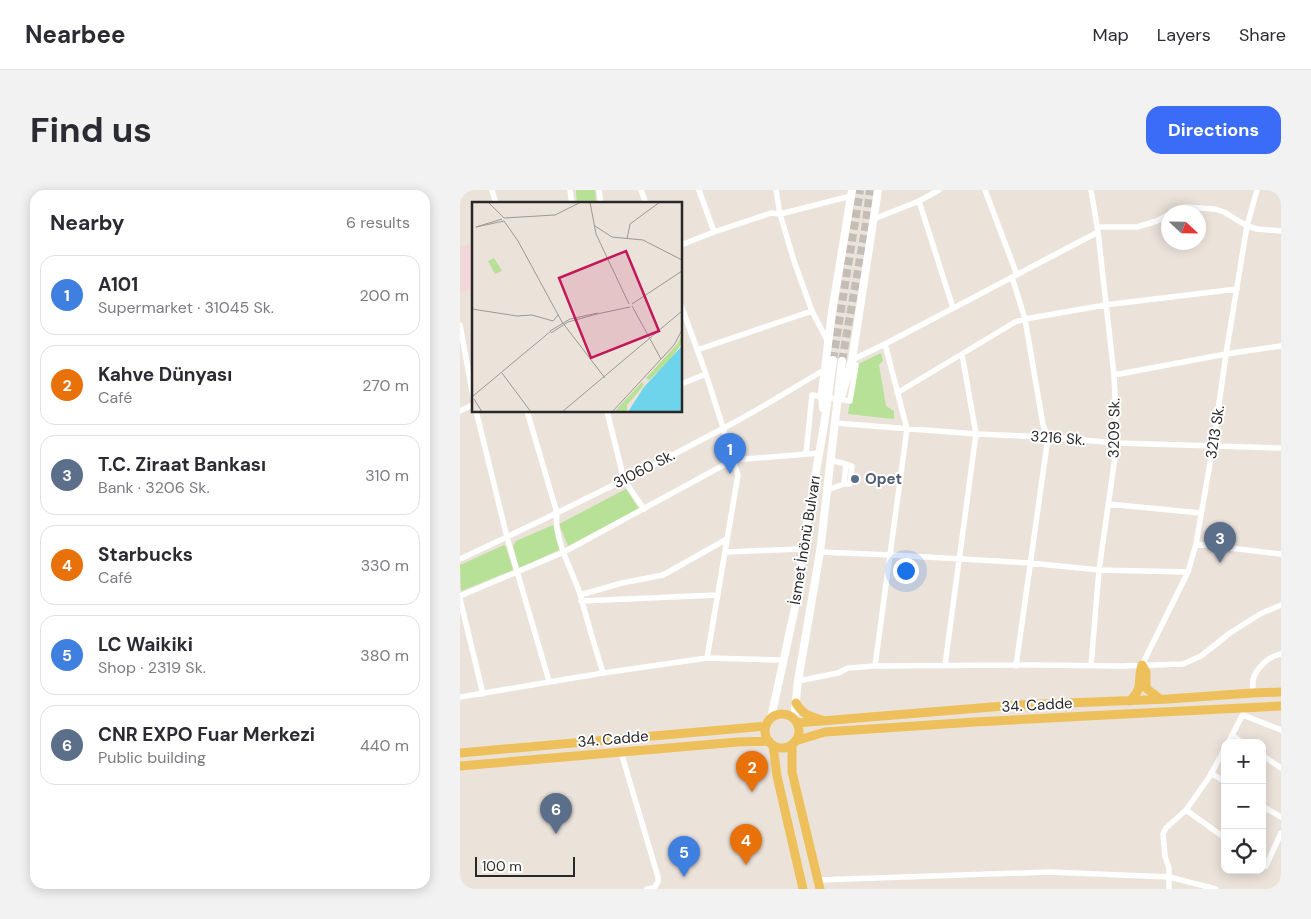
<!DOCTYPE html>
<meta charset="utf-8">
<style>
body{margin:0;font-family:"DM Sans",sans-serif;background:#f2f2f3;color:#2b2b33}
.controls{position:absolute;right:15px;bottom:15px;display:grid;overflow:hidden;border-radius:10px;box-shadow:0 2px 12px #0003}
.controls button{width:45px;height:45px;display:grid;place-items:center;padding:0;border:0;border-bottom:1px solid #e1e1e2;background:#fff;color:#2b2b33;font:25px sans-serif}
.compass{position:absolute;left:701px;top:15px;width:45px;height:45px;border-radius:50%;background:#fff;box-shadow:0 2px 12px #0003;rotate:112deg}
.scale{position:absolute;left:15px;bottom:12px;width:100px;box-sizing:border-box;padding-left:5px;border:2px solid #282828;border-top:0;font-size:14px;line-height:18px;white-space:nowrap;color:#282828;-webkit-text-stroke:4px #fff;paint-order:stroke}
.you{position:absolute;left:445px;top:380px;width:18px;height:18px;margin:-12px;border:4px solid #fff;border-radius:50%;background:#1a73e8;box-shadow:0 0 0 8px #1a73e833}
.badge{display:grid;place-items:center;width:32px;height:32px;border-radius:50%;background:#3b6cf7;color:#fff;font-size:16px;font-weight:700}
.pin{position:absolute;translate:-50% -41px;filter:drop-shadow(0 1px 2px #0008)}
.pin::after{content:'';position:absolute;top:26px;width:18px;height:15px;background:inherit;clip-path:polygon(0 0,100% 0,50% 100%)}
.list{margin:0;padding:0;list-style:none}
h2{display:flex;justify-content:space-between;align-items:center;height:65px;margin:0;padding:0 20px;font-size:21px}
h2 small{font-size:16px;font-weight:400;color:#7c7c81}
.list li{display:grid;grid-template-columns:32px 1fr auto;gap:15px;align-items:center;box-sizing:border-box;height:80px;margin:0 10px 10px;padding:0 10px;border:1px solid #e1e1e2;border-radius:15px}
.list b{display:block;font-size:19px;white-space:nowrap}
.list p{margin:0;font-size:16px;white-space:nowrap;color:#7c7c81}
.list em{font-size:16px;font-style:normal;color:#7c7c81}
.icon{flex:none;width:28px;height:28px;fill:none;stroke:currentColor;stroke-width:2;stroke-linecap:round;stroke-linejoin:round}
.map{position:relative;flex:none;width:821px;height:699px;overflow:hidden;border-radius:15px}
header{display:flex;align-items:center;gap:30px;box-sizing:border-box;height:70px;padding:0 25px;background:#fff;border-bottom:1px solid #e1e1e2}
header strong{font-size:24px}
nav{display:flex;gap:28px;margin-inline-start:auto;font-size:18px}
.intro{display:flex;align-items:center;justify-content:space-between;box-sizing:border-box;height:120px;padding:0 30px}
h1{margin:0;font-size:35px}
.button{padding:12px 22px;border-radius:15px;background:#3b6cf7;color:#fff;font-size:18px;font-weight:700}
main{display:flex;gap:30px;padding:0 30px}
aside{flex:1;background:#fff;border-radius:15px;box-shadow:0 2px 12px #0003}
.map>svg:first-child{display:block}
.medical{fill:#f2d7da}
.green{fill:#b6e196}
.lines{fill:none;stroke-linecap:round;stroke-linejoin:round}
.secondary-tunnel{stroke:#c4bdb6;stroke-width:8;stroke-dasharray:8 4;stroke-linecap:butt}
.street{stroke:#fff;stroke-width:5.5}
.secondary{stroke:#fff;stroke-width:8}
.primary{stroke:#eec05b;stroke-width:9}
.service-dot{fill:#5c6f8a;stroke:#fff;stroke-width:2}
.labels{text-anchor:middle;stroke-width:4;stroke-linejoin:round;paint-order:stroke}
.street-label{font-size:15px;fill:#282828;stroke:#fff}
.service-label{font-size:15px;font-weight:bold;fill:#4e5e75;stroke:#fff;text-anchor:start}
.inset-road{fill:none;stroke:#9d9893;stroke-width:1}
.view{fill:#c2185b;fill-opacity:0.15;stroke:#c2185b;stroke-width:2.5}
.inset-edge{fill:none;stroke:#282828;stroke-width:2.5}
</style>
<header>
<strong>Nearbee</strong>
<nav><a>Map</a><a>Layers</a><a>Share</a></nav>
</header>
<div class="intro"><h1>Find us</h1><a class="button">Directions</a></div>
<main>
<aside>
<h2>Nearby<small>6 results</small></h2>
<ul class="list">
<li><span class="badge" style="background:#3f7fe0">1</span><div><b>A101</b><p>Supermarket · 31045 Sk.</p></div><em>200 m</em></li>
<li><span class="badge" style="background:#e8710a">2</span><div><b>Kahve Dünyası</b><p>Café</p></div><em>270 m</em></li>
<li><span class="badge" style="background:#5c6f8a">3</span><div><b>T.C. Ziraat Bankası</b><p>Bank · 3206 Sk.</p></div><em>310 m</em></li>
<li><span class="badge" style="background:#e8710a">4</span><div><b>Starbucks</b><p>Café</p></div><em>330 m</em></li>
<li><span class="badge" style="background:#3f7fe0">5</span><div><b>LC Waikiki</b><p>Shop · 2319 Sk.</p></div><em>380 m</em></li>
<li><span class="badge" style="background:#5c6f8a">6</span><div><b>CNR EXPO Fuar Merkezi</b><p>Public building</p></div><em>440 m</em></li>
</ul>
</aside>
<div class="map">
<svg width="821" height="699" viewBox="0 0 821 699">
<rect width="100%" height="100%" fill="#ebe2da"/>
<!-- medical -->
<path class="medical" d="M14,53v46l-14,3v-45z"/>
<!-- green -->
<path class="green" d="M116,0h19l1,14h-19z
M421,163l2,8 -4,4 7,41 8,5v8l-46,-5 8,-49z
M166,299l13,20 -71,37 -9,-22z
M93,335l8,24 -42,19 -6,-22 3,-5z
M44,355l2,2 7,23 -52,21 -1,-26z"/>
<g class="lines">
<!-- secondary-tunnel -->
<path class="secondary-tunnel" d="M373,170l27,-170
M382,171l23,-131 5,-40"/>
<!-- street -->
<path class="street" d="M32,0l4,14
M110,0l2,14
M139,0l2,14
M181,0l5,14
M239,0l15,42
M316,0l4,24 14,47 18,50 16,31
M525,0l32,85
M631,0l7,42 16,143 3,68 -18,127 -8,96
M459,11l34,107
M714,22l11,-5 30,2 9,3 23,14 10,3 24,2
M414,29l45,-18 20,-11
M637,37h40l20,-6 11,-6
M221,55l33,-13 57,-19 9,1 71,-18
M552,87l13,42 18,106 5,12 -32,229
M221,115l25,69 32,101 -31,183
M0,135l14,77
M237,160l115,-39
M392,170l33,-16 213,-112
M654,185l112,-21 55,-8
M221,194l25,-10
M437,203l118,-71 10,-3 80,-14 132,-16
M0,221l14,-7
M16,221l31,126 42,144
M67,221l30,102c-4,25 15,57 23,81 7,26 15,53 23,79
M147,221l17,69 20,29
M374,233l142,11 72,3 69,6 164,5
M346,264l6,-59 38,6 6,-36
M370,270l16,4 -2,20
M367,300l17,-6h6l2,-18 -6,-2
M648,314l93,9
M736,354l85,10
M265,362l78,-3
M360,362l71,3 139,8 69,7 89,2
M0,369c88,-41 176,-84 262,-130 35,-18 68,-39 102,-59
M120,405l42,-12 41,-8 64,-36
M0,406l104,-44 169,-92 87,-7
M0,409l23,95
M121,411l137,-6
M485,475l31,-231 -14,-80
M682,475l46,-93 8,-28 17,-98 13,-92 21,-128 10,-36
M415,476l32,-237 -22,-85
M338,491l40,-8 10,-5 27,-2 160,-1 87,1 61,-2 18,-8 29,-23 30,-19 21,-9
M792,503c1,-4 1,-9 1,-13 3,-12 16,-24 28,-26
M0,507l143,-24 104,-15 76,2
M783,525l38,15
M772,545l11,8
M768,553l15,-29
M161,562l37,125v5l-4,6 -7,1
M802,565l19,13
M751,583l14,9
M802,616l19,11
M726,620l39,28
M802,673l4,3 15,-33
M358,690l232,-8 119,5 47,12
M709,699v-21l-4,-12 -2,-22 3,-6 20,-18 24,-34 15,-28"/>
<!-- secondary -->
<path class="secondary" d="M0,1l3,-1
M382,204l10,-34 26,-170
M363,218l-1,-16 10,-80 20,-122
M311,528l27,-124 5,-45 21,-124 9,-65
M334,529l4,-38 22,-129 22,-191"/>
<!-- primary -->
<path class="primary" d="M670,511c15,-16 6,-18 12,-36l4,7v16l14,11
M336,513c7,12 14,13 26,17
M305 541a17 17 0 1 1 34 0a17 17 0 1 1-34 0Z
M337,533l219,-18 152,-6 84,-6 29,-1
M335,551l30,-9 150,-10 188,-10 118,-6
M313,555l4,31 26,113
M332,555v27l28,117
M0,563l306,-27
M0,576l278,-24 31,-1"/>
</g>
<!-- markers -->
<circle class="service-dot" cx="395" cy="289" r="5"/>
<g class="labels">
<!-- street labels -->
<g class="street-label">
<text transform="translate(654 238) rotate(-89)" y="5">3209 Sk.</text>
<text transform="translate(755 242) rotate(-81)" y="5">3213 Sk.</text>
<text transform="translate(598 248) rotate(4)" y="5">3216 Sk.</text>
<text transform="translate(184 279) rotate(-27)" y="5">31060 Sk.</text>
<text transform="translate(345 350) rotate(-81)" y="5">İsmet İnönü Bulvarı</text>
<text transform="translate(577 515) rotate(-3)" y="5">34. Cadde</text>
<text transform="translate(153 549) rotate(-5)" y="5">34. Cadde</text>
</g>
<!-- service labels -->
<g class="service-label">
<text x="405" y="294">Opet</text>
</g>
</g>
<!-- overview -->
<g transform="translate(12 12)">
<rect width="210" height="210" fill="#ebe2da"/>
<path d="M22,56l8,13 -7,3 -7,-13zM210,132v9l-13,18 -20,19 -3,-2 32,-35zM170,180l2,3 -17,20v7h-13z" fill="#b6e196"/>
<path d="M210,144v66h-54l16,-25z" fill="#6dd4ec"/>
<path class="inset-road" d="M16,0l16,16 51,-3 26,-13M118,0l6,32 33,70M30,17l-26,8 28,-6M32,19l14,20 44,81 43,56M123,24l17,11 31,3 39,20M155,37l3,-15 30,-22M160,102l50,-33M160,104l29,53M0,107l45,7 15,-1 21,6 5,-6M125,112l33,-7M78,129l20,-12 28,-6M79,131l17,-11 29,-8M30,171l29,39M1,194l78,-65M2,197l8,13M90,210l120,-101M140,210l62,-67 8,-15"/>
<path class="view" d="M154,49l33,80 -68,27 -32,-80z"/>
<rect width="210" height="210" class="inset-edge"/>
</g>
</svg>
<div class="controls">
<button>+</button>
<button>−</button>
<button><svg class="icon" aria-label="locate" viewBox="0 0 24 24"><circle cx="12" cy="12" r="6"/><path d="M12 2v4M12 18v4M2 12h4M18 12h4"/></svg></button>
</div>
<svg class="compass" viewBox="-18 -18 36 36"><path d="M0-13l5 13h-10z" fill="#e53935"/><path d="M0 13l5-13h-10z" fill="#7c7c81"/></svg>
<div class="scale">100 m</div>
<div class="you"></div>
<div class="pin badge" style="left:270px;top:284px;background:#3f7fe0">1</div>
<div class="pin badge" style="left:292px;top:602px;background:#e8710a">2</div>
<div class="pin badge" style="left:760px;top:373px;background:#5c6f8a">3</div>
<div class="pin badge" style="left:286px;top:675px;background:#e8710a">4</div>
<div class="pin badge" style="left:224px;top:687px;background:#3f7fe0">5</div>
<div class="pin badge" style="left:96px;top:644px;background:#5c6f8a">6</div>
</div>
</main>
